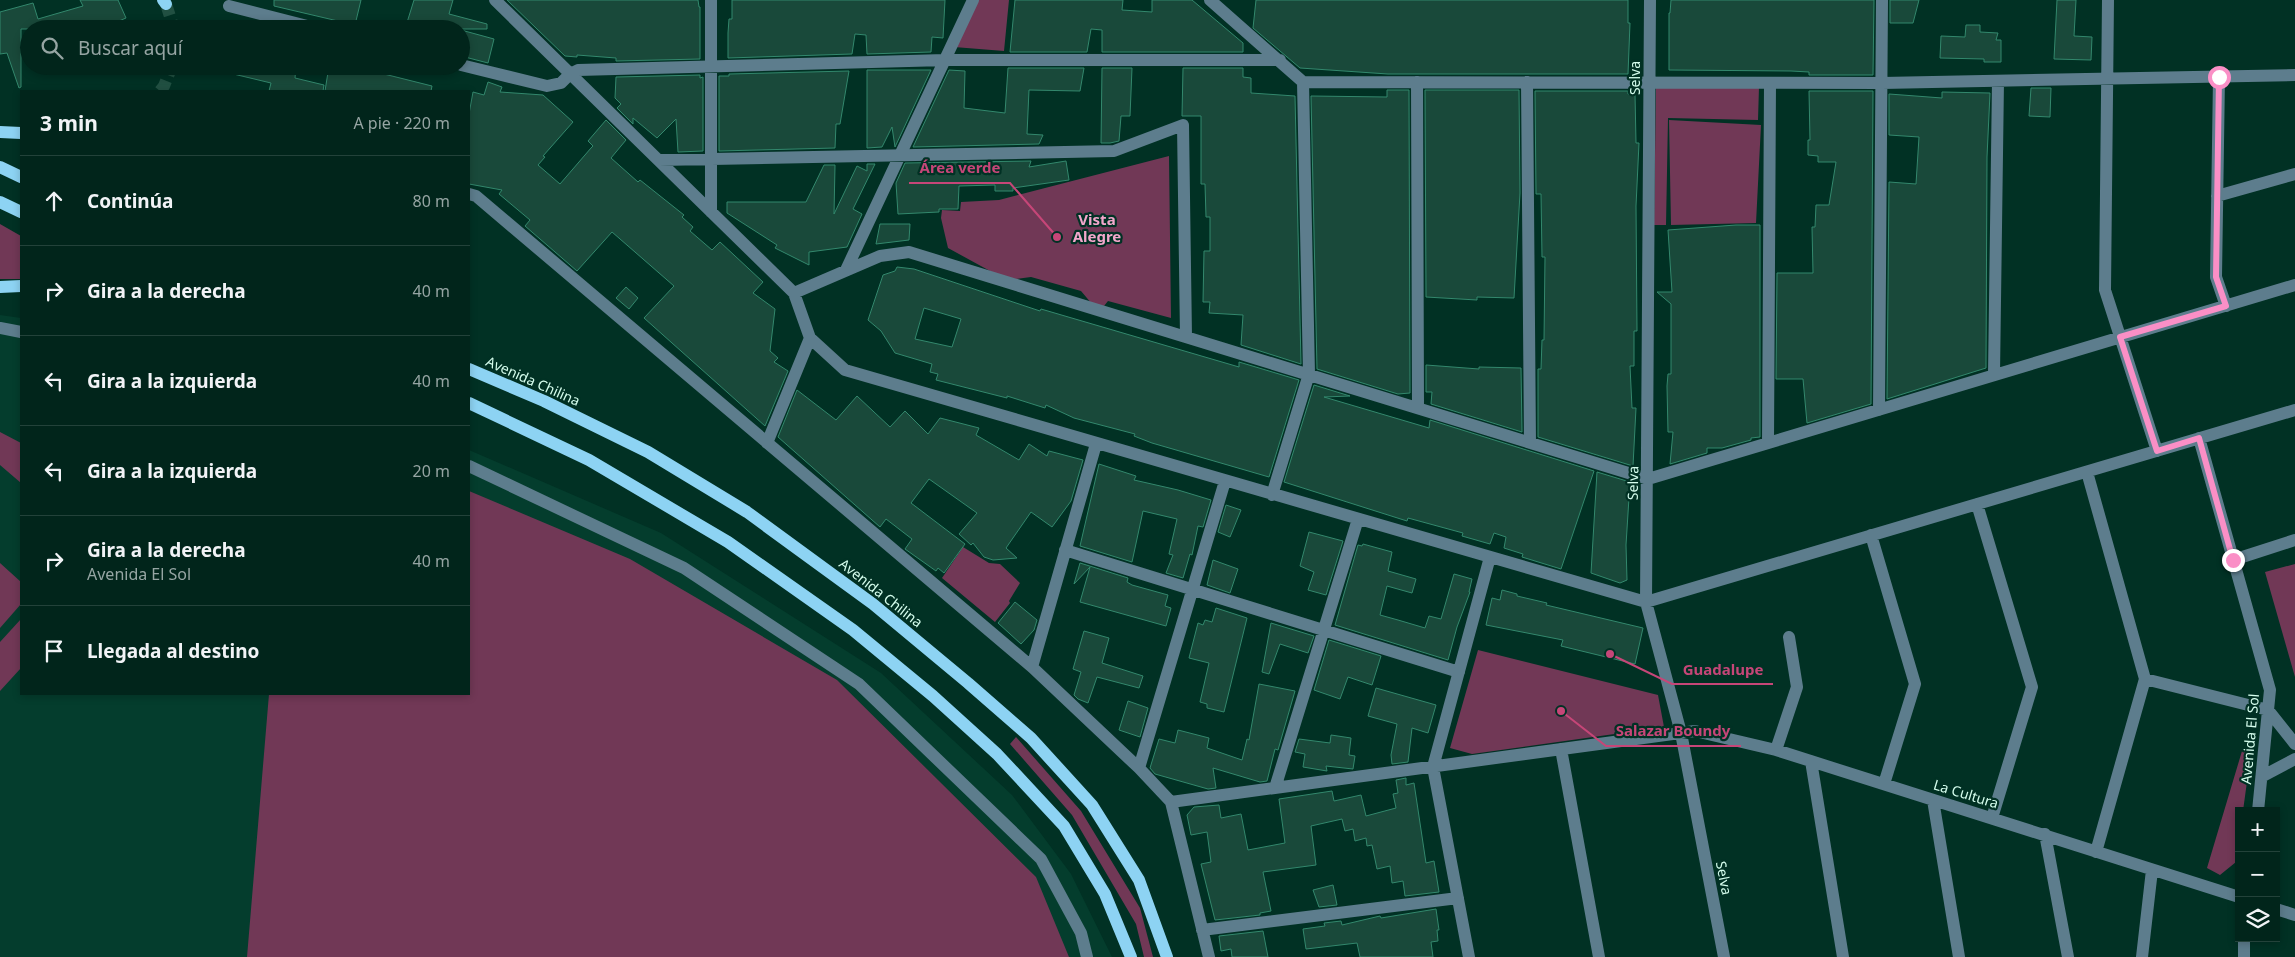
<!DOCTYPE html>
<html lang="es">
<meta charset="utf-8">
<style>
body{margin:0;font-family:"Noto Sans",sans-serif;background:#0b2d24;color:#f1f3f6}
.controls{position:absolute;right:15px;bottom:15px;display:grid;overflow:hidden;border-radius:0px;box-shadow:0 2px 8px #0003}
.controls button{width:45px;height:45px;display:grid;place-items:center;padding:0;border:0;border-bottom:1px solid #23423a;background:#01251b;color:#f1f3f6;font:25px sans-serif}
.stop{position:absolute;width:15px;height:15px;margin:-11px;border:4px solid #fa8fc6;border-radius:50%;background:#fff}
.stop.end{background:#fa8fc6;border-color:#fff;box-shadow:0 1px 5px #0008}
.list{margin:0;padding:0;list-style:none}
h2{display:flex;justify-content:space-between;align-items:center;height:65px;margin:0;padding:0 20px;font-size:21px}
h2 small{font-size:16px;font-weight:400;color:#96a5a3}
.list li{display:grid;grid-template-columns:32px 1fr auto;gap:15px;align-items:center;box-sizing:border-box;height:90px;padding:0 20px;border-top:1px solid #23423a}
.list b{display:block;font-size:19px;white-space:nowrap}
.list p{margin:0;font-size:16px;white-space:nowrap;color:#96a5a3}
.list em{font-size:16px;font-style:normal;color:#96a5a3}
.icon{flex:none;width:28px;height:28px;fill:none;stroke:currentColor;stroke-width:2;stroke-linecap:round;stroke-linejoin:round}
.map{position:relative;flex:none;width:2295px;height:957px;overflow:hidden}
.search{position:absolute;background:#01251b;box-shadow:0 2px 8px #0003;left:20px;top:20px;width:450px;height:55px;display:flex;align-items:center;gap:12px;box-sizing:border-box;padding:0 18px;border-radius:28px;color:#96a5a3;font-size:19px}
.panel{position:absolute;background:#01251b;box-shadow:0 2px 8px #0003;left:20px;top:90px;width:450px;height:605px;border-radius:0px}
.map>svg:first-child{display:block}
.built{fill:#043d2d}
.green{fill:#713856}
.building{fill:#19493a;stroke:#33886d;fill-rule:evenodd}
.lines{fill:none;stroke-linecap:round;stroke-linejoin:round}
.major-tunnel{stroke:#215042;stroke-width:12;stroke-dasharray:12 6;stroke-linecap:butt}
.minor{stroke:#5d7d8d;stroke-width:12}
.major{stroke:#8dd3f3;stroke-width:12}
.route{stroke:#fa8fc6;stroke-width:6}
.labels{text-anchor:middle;stroke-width:4.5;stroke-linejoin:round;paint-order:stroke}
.street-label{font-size:14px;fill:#d5fded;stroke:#013124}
.neighbourhood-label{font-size:15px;font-weight:bold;fill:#f3a7cc;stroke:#013124}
.leader{fill:none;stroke:#c64678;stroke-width:2}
.callout-dot{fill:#c64678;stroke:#013124;stroke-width:2}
.callout-label{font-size:15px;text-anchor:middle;font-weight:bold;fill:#c64678;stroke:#013124;stroke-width:4.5;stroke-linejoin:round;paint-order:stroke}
</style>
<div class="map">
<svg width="2295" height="957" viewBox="0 0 2295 957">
<rect width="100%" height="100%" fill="#013124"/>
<!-- built -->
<path class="built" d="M0,315l21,3v376h448v-244l192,83 220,140 131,122 59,79 41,83h-1112z"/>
<!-- green -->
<path class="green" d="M978,0h31l-5,51 -50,-4z
M1656,85l103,2 -1,33 -90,-2 -2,107h-12z
M1669,120l92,5 -5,98 -85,2z
M1169,156l2,162 -63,-17 -4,5 -12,-2 -11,-13 -50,-14 -15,2 -15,-2 -53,-29 -7,-30 1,-8 18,1 1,-9 38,-2z
M0,224l21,12v43h-21z
M0,432l21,11v40l-21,-18z
M469,491l161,68 207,121 199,197 33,80h-822l22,-263h200z
M963,547l26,16 11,1 20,19 -11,18 1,2 -15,19 -53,-44z
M0,563l21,19v22l-21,24z
M2295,564v113l-30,-105z
M21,619v49l-21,23v-49z
M1478,650l180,45 6,32 -192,27 -22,-6z
M1016,737l65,74 59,97 13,49h-9l-8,-33 -64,-109 -62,-71z
M2242,751l9,1 -8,59h-4v32l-3,19 -16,13 -13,-7z"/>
<!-- building -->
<path class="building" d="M80,0h38l8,18 -26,11h-79v58l-2,1 -12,-35 -7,1v-42l33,-9 5,16 45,-13z
M274,0h87l-6,25 -81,-19z
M414,0h39l-4,14 38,10v5h-82z
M507,0h191l1,7h1v52l-84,2v-3l-39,-3v2l-12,-1z
M732,0h213l-2,38 -11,-1 -1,15 -64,2 -1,-19 -11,-1 -3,20 -124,4v-25l1,-14h3z
M1015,0h108l-1,10 30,2v-12h40l51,43v9h-141v-22l-11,-1 -4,23h-77z
M1256,0h372v23h2l-2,51h-240l-88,-6 -47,-40z
M1671,0h203l-1,75h-64v-3l-18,-1 -122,-1v-57h1z
M1890,0h29l-6,23h-23z
M2057,0h19l-2,36 18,1 -1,23 -37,-1z
M1966,25h14v7l18,1 -2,7h5v22h-17v-3l-44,-1 1,-22 24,1z
M461,30l33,9 -6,24 -27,-7z
M226,66h70l-1,12 29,7 -1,6h-54l2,-8 -46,-11z
M329,66h48l-1,6 56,14 -1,5h-106z
M1008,68h76l-4,23 -51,-1 -2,44 16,1 -4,9 -126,3 36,-77 16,1 -1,37 41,5z
M1102,68h30l-2,48h-9l-2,25 -9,2h-9z
M1183,68h60v9l8,1v15l44,3 6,268 -60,-19 2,-30 -34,-2 1,-11h-7l1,-51h6v-34h-4l-1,-33h-4v-68h-19z
M931,70l-36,77 -3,-20 -10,20 -15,1v-78z
M849,71l-9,53h-4l-1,24 -116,3v-75h10v-2z
M700,75v3l3,-1v74l-25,1 -2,-33 -19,19 -24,-20v6l-16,-16 4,-4 -6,-6 1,-21z
M488,82l14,5 -2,5 43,3 30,27 -30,34 2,1 -7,8 22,19 31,-36 2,-2 -5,-5 18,-21 20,20 -15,18 27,24 2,-2 44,35 -2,2 11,10 -3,4 22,19 8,-8 43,40 -10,11 22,16 -5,42 8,7 -4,4 14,9 -23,55 -121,-108 30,-32 -62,-54 -35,39 -52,-45 5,-6 -31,-26 3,-4 -33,-6v-70l4,-22 11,3z
M2031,88h20l-1,29 -21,-1z
M1387,90h22l1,303 -12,1 -81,-25 -6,-273 76,1z
M1425,90h94l1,103 -6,105 -37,-1v3l-51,-3z
M1535,91h93v3h7l1,49h3l-3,63 1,125h-3v35h-4l2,42h4l-3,58 -95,-29v-68h3l1,-29h2l1,-83h-3l-1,-63h-5z
M1809,91h64l-2,313 -64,19 -4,-44h-27l1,-106h36l-1,-46h3l1,-22h13l7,-43h-18v-6l-10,-1v-15h2z
M1942,92l48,1 -3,64 -1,211 -99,31 2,-217 27,2 3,-47 -30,-2v-41l53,4z
M1031,161l-2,6 37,-6 3,19 -56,8v3h-18v-6l-36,1 -1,23h-19v3l-41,2 -2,-31 9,-20z
M867,164h8l-22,45 9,5 -15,33 -38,5v13l-34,-17 2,-3 -50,-32v-11h79l18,-37h11l-1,49 23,-48 10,5z
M880,224h30l-1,16 -33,4z
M1736,225h24v212l-9,1v2l-29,8h-15v5l-37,11 3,-32h-5l-1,-46 1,-12h3v-70l-14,-12h15l-4,-62z
M897,267l17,2 126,42 1,-2 198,58v-5l60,18 -30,97 -117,-34 -18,-7 1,-2 -61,-16 -28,-13 -1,3 -38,-12v2l-71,-18 2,-6 -8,-2 2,-8 -37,-11 -14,-22 -13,-11 15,-45 12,-4zM924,308l37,11 -9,28 -37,-8z
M626,287l12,11 -9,11 -13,-11z
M1426,365l53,4v-2l42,1 1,64 -91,-28 1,-12h-6z
M1314,385l36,11 -26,1 105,31 1,-8 164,51 -33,98 -39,-12 1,-3 -19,-6 2,-11 -12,-4 -4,11 -28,-8 1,-3 -55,-15 -1,3 -123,-39z
M797,390l39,30 21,-24 33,31 15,-16 23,23 12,-16 39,10 -3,7 43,25 10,-16 18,12 2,-5 34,9 -12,41 -19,26 -21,-15 -25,36 11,10 -24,2 -9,-3 -11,-14 -2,2 -12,-11 18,-21 -48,-34 -18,24 54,41 -21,29 -6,-5 -2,3 -31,-22 7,-10 -26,-20 -6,8 -102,-90z
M1099,464l37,12 -2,4 44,10 33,10 -8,27 -5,-1 -6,29 -2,-1 -7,24 -17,-5 7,-18 -4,-1 8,-35 -34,-8 -11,51 -52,-16z
M1597,472l33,10 -4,63 1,35 -7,3 -29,-10z
M1226,505l15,5 -11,27 -12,-5z
M1309,532l34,9 -17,54 -18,-5 6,-18 -14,-6z
M1363,544l29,8 -4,19 28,8 -4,14 -25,-7 -7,29 18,5 27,8 4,-12 12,3 13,-45 18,5 -3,13h1l-13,35 -9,33 -113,-35 23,-80 4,1z
M1213,560l25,9 -8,24 -23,-8z
M1080,563l48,15 -1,4 5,3 36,10 -3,11 6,2 -5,18 -86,-24 10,-35 -16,17z
M1502,590l15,4v2l30,7 -1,2 97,23 -8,36 -74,-18 2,-6 -77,-15 6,-27 8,2z
M1015,602l22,18 -3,10 -13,14 -23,-21z
M1216,608l31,10 -23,94 -17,-4v-4l-7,-2 9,-39 -20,-5 9,-35 5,2 2,-5 7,2z
M1271,623l43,13 -6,17 -28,-9 -11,30 -7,-2z
M1084,631l25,7 -7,25 41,13 -4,12 -42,-11 -9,26 -10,-4 -4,-4 7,-23 -8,-3z
M1329,640l52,16 -9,29 -24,-8 -8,22 -26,-9z
M1259,684l36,7 -17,59 -3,-1 -8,32 -7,1 -47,-14 3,20 -8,1 -53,-15 -5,-6 9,-29 16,4 3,-13 31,8 -2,10 35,12 5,-21 2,1z
M1376,688l60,17 -8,28 -16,-5 -4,34 -16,2 -1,-9 6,-31 -29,-8z
M1128,701l20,7 -8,29 -21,-7z
M1331,735l20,3 -2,17 6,1 -2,13 -27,-3 1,5 -24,-4 2,-13 -10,-2 4,-13 31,4z
M1406,778v7l8,-2 12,80 8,-2 5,31 -34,4 -2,-15 -11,2 -2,-17 -13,3 -5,-24 -5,1 -1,-8 -11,3 -2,-12 -8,2 -3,-12 -31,7 5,39 -53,7 8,39 -11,2v2l-45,5 -14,-56 10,-2 -4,-30 -16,3 -4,-20 7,-8 25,-2 2,13 20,-4 7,36 37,-7 -6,-44 53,-8 2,10 27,-6 5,21 30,-8 -3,-14 5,-1 -2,-13z
M1333,885l4,20 -18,2 -6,-17z
M1436,909l3,21h-2l1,11 -7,1 2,15h-73l-3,-14 -51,6 -3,-20 22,-3 -1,-3 17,-2 1,4 38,-9 1,2z
M1263,931l5,26h-36l-1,-8 -10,2 -2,-15z"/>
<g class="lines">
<!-- major-tunnel -->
<path class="major-tunnel" d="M166,4l8,25
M160,91l4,-5 8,-20"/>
<!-- minor -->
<path class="minor" d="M495,0l299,293 16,45 35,32 801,232 649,-192
M711,0v212
M1210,0l93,82
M1650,0l-4,602 35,131 43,224
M2108,0l-3,290 52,161
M229,6l90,23
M461,65l86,21 14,-3 9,-9 8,-4 367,-10h335
M2219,77l-3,200 10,29
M1303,82l579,1 413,-8
M1417,82l1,325
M1527,82l3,361
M659,160l455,-9 69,-26 3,212
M469,194l7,2 556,471 107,101 32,34 38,155
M2217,196l78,-22
M846,270l127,-270
M794,293l86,-37 29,-4 739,227 647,-194
M0,328l21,4
M1994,375l4,-294
M1879,410l3,-410
M2199,438l71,252 -12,121
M767,443l43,-105
M1768,443l2,-360
M469,466l215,102 175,116 182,175 40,74 6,24
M2087,472l58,207 -49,173
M1272,495l37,-121 -6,-292
M1977,504l55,183 -40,131
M1871,535l44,149 -31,100
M1065,550l394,122
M2233,560l62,-20
M1032,667l64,-223
M2145,679l123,31 27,34
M1561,749l38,208
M1776,750l21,-63 -8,-50
M1811,761l32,196
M1139,768l86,-287
M2263,776l32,-17
M1275,788l83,-269
M1933,800l26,157
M1171,802l524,-71 81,19 463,147
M2045,834l23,123
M2276,909l19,6
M1202,930l256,-32
M1469,957l-36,-190 57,-210
M2142,957l10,-87
M2244,957v-19"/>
<!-- major -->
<path class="major" d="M163,0l3,4
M0,132l21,1
M0,167l21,10
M0,202l21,10
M0,287l21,-1
M469,369l75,32 104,51 99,60 126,92 95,79 63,55 61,67 47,75 28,77
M469,403l120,57 139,82 125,88 80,66 64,58 67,72 41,68 26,63"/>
</g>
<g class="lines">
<!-- route -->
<path class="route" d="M2219,77l-3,200 10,29 -106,31 37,114 42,-13 34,122"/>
</g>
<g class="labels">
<!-- street labels -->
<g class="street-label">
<text transform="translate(1635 78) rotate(-90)" y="5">Selva</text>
<text transform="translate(533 381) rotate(24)" y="5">Avenida Chilina</text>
<text transform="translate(1633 483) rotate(-89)" y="5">Selva</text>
<text transform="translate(881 593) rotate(38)" y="5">Avenida Chilina</text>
<text transform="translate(2250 739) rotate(-85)" y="5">Avenida El Sol</text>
<text transform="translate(1966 794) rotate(17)" y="5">La Cultura</text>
<text transform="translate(1724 878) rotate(79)" y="5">Selva</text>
</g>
<!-- neighbourhood labels -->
<g class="neighbourhood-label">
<text x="1097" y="225">Vista<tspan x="1097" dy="17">Alegre</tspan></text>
</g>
</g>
<!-- callouts -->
<path class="leader" d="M1057 237L1010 183H909M1610 654L1672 684H1773M1561 711L1606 746H1741"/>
<g class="callout-dot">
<circle cx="1057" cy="237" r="5"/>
<circle cx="1610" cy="654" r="5"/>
<circle cx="1561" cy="711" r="5"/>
</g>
<g class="callout-label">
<text x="960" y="173">Área verde</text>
<text x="1723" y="675">Guadalupe</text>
<text x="1673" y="736">Salazar Boundy</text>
</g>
</svg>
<div class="controls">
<button>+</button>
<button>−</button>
<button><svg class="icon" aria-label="layers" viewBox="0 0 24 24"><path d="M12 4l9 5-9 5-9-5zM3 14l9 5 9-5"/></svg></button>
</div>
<div class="stop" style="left:2219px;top:77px"></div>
<div class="stop end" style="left:2233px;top:560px"></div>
<div class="search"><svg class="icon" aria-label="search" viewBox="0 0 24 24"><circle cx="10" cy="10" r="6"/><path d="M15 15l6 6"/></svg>Buscar aquí</div>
<section class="panel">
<h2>3 min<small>A pie · 220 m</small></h2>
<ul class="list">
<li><svg class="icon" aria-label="ahead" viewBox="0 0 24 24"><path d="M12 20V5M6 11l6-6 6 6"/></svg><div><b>Continúa</b></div><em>80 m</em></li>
<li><svg class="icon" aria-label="right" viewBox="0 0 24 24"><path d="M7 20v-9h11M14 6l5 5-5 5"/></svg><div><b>Gira a la derecha</b></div><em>40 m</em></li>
<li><svg class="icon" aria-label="left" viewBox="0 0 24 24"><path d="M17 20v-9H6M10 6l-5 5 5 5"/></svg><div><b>Gira a la izquierda</b></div><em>40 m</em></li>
<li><svg class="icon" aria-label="left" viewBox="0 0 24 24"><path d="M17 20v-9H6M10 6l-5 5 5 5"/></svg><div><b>Gira a la izquierda</b></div><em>20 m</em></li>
<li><svg class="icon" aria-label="right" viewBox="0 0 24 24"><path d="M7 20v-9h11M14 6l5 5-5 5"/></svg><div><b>Gira a la derecha</b><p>Avenida El Sol</p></div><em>40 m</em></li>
<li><svg class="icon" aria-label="arrive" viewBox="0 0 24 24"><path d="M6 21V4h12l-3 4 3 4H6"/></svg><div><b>Llegada al destino</b></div></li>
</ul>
</section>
</div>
